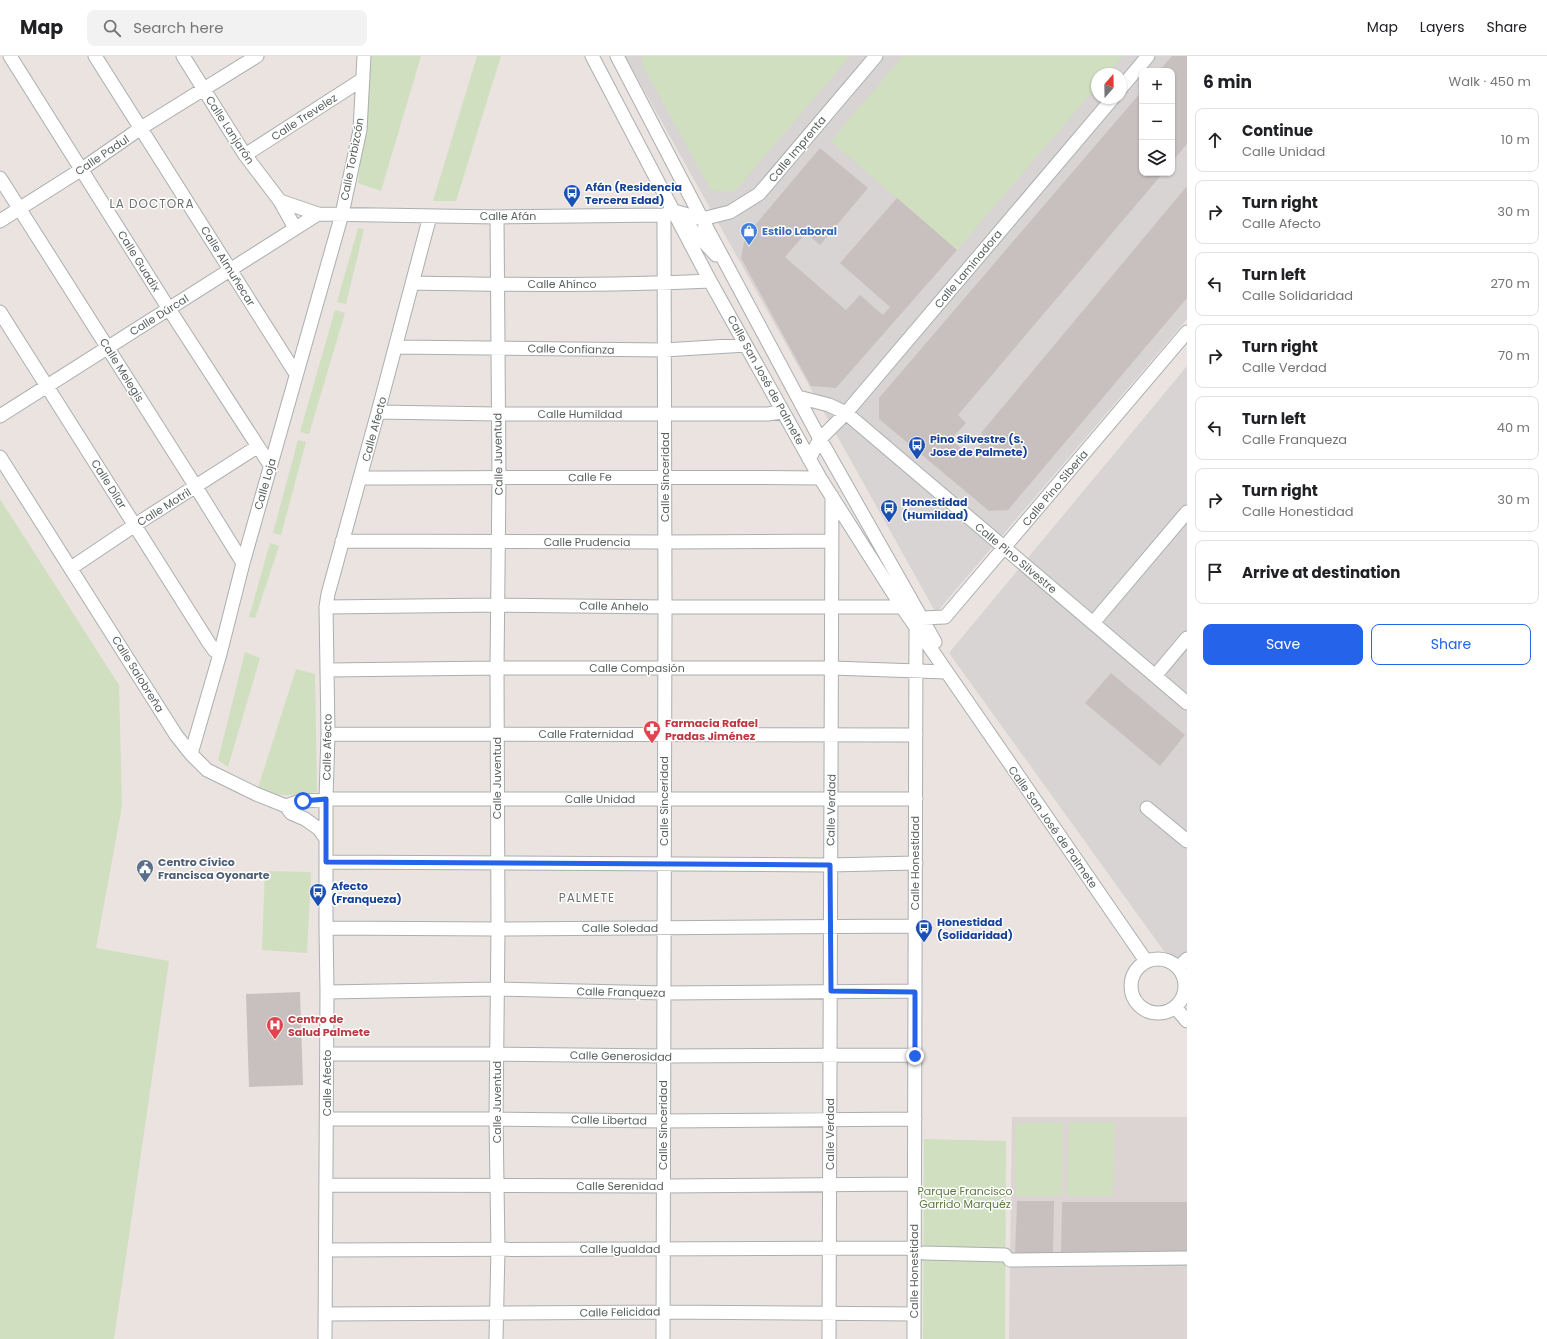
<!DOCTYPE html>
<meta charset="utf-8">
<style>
body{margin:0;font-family:Poppins,sans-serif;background:#f2f2f2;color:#202124}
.controls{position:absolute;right:12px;top:12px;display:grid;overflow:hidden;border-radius:8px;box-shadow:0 1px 3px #0004}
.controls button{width:36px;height:36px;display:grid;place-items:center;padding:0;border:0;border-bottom:1px solid #e0e0e0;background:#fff;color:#202124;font:20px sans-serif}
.compass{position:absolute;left:1091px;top:12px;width:36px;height:36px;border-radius:50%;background:#fff;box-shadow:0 1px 3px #0004;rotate:20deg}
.stop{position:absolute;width:12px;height:12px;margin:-9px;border:3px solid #2563eb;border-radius:50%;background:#fff}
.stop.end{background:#2563eb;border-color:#fff;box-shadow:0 1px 4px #0008}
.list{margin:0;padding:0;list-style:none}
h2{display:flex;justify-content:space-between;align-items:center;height:52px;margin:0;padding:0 16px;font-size:17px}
h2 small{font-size:13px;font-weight:400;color:#757577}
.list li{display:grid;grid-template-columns:26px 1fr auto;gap:12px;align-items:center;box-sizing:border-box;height:64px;margin:0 8px 8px;padding:0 8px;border:1px solid #e0e0e0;border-radius:8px}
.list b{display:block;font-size:15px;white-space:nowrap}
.list p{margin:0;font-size:13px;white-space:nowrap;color:#757577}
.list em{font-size:13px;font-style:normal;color:#757577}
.actions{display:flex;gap:8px;padding:12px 16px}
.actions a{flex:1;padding:9px 0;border:1px solid #2563eb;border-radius:8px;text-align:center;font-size:14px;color:#2563eb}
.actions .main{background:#2563eb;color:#fff}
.icon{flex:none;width:22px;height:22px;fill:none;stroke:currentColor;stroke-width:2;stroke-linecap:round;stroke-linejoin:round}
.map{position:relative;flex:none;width:1187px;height:1283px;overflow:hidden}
header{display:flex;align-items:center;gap:24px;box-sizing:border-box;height:56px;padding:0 20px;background:#fff;border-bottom:1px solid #e0e0e0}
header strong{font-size:19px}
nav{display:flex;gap:22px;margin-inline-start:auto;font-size:14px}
.search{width:280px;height:36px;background:#f2f2f2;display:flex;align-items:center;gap:10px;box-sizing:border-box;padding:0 14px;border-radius:8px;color:#757577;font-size:15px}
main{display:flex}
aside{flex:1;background:#fff}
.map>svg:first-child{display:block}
.industrial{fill:#d8d4d3;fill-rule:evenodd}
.education{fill:#dcd4d2}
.green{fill:#d0dfbf}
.building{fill:#c7c0bf}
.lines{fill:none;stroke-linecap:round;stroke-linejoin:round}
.minor-casing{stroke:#aaafaf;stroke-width:15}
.minor{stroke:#fff;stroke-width:13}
.route{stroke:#2563eb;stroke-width:5}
.labels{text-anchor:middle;stroke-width:3;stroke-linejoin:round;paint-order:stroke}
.street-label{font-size:11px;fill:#595f5f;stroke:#fff}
.transit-label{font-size:11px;font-weight:bold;fill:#164399;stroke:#fff;text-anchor:start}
.shop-label{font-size:11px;font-weight:bold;fill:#366cbe;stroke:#fff;text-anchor:start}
.health-label{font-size:11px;font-weight:bold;fill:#be3a42;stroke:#fff;text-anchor:start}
.service-label{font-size:11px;font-weight:bold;fill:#4e5e75;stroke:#fff;text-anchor:start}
.park-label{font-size:11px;fill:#5b7a3d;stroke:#fff}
.neighbourhood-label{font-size:12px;letter-spacing:1px;fill:#6a7171;stroke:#fff}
</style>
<header>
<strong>Map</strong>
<div class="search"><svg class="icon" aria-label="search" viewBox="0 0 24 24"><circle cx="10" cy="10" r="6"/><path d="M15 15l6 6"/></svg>Search here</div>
<nav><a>Map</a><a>Layers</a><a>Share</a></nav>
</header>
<main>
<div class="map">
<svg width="1187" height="1283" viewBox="0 0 1187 1283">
<rect width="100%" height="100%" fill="#eae3e0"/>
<!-- industrial -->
<path class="industrial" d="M625,0h562v263l-251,294zM1142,15h30v102h-30zM1097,18h24v24h-24z
M1187,310v617l-238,-330z"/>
<!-- education -->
<path class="education" d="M1012,1061h175v222h-178z"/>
<!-- green -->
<path class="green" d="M372,0h49l-40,135 -23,-8z
M477,0h24l-45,145h-23z
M643,0h207l-116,136 -23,-2 -69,-126z
M903,0h220l-16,18h-10v12l-140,164 -126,-109z
M358,172l6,1 -18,75 -9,-2z
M335,254l10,3 -36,121 -9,-2z
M298,384l8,2 -25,93 -8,-2z
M0,443l119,186 3,121 -26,142 73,13 -55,378h-114z
M270,487l9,3 -24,72 -6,-1z
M245,596l15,6 -32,109 -10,-7z
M296,613l19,5 2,118 -27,3 -34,-1z
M265,815l46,1 -4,81 -45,-3z
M1063,1066l-1,74h-46v-73z
M1069,1066h46l-2,74h-46z
M924,1083l82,2 -1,198h-82z"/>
<!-- building -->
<path class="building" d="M1172,0h15v88l-15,18v-91h-13z
M1142,35v82h21l-205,242 8,8 -15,16 20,19 15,-20 -5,-5 206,-247v112l-179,212 -19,1 -110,-92v-21z
M820,92l48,40 -48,57 -14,-12 -21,24 61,53 14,-15 23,20 7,-8 -50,-44 57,-65 60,52 -121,138 -25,-2 -70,-128 4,-21z
M1111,617l74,62 -25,31 -75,-63z
M300,936l3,93 -54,2 -3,-93z
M1017,1145h37l-1,53 -38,1z
M1062,1146h125v53l-126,-1z"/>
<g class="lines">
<defs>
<path id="minor" d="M10,0l159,253 101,156
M95,0l201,318
M183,0l62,99 35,46 15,27
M592,0l118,225 110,197 82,129 244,354
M617,0l85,163 118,220 115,203
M1121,32l27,-32
M245,99l118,-76
M0,122l196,309 47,76
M280,145l38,13 179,3 167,-2 9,-3
M674,155l28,8 28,-7 29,-18 117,-138
M0,165l82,-52 59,-41 116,-72
M684,165l32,34
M413,227c99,2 198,3 297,-2
M0,256l209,331 5,7 6,4
M396,291l268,3 82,-5
M798,341l31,8 17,8 341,290
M378,356l119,2h271l14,-2
M0,360l318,-202
M0,401l176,278 15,19 16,16 49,24 30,12 5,7 14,6 14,10 7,10
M809,403l11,-20 26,-26 267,-315
M360,422c153,0 307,-2 460,0
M342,485l323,1 166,-1
M71,512l64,-43 122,-78
M326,551l171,-2 168,2h237
M922,562l23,-1 242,-285
M1093,567l94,-111
M327,614l170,-2h335l114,4
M1155,620l32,-38
M328,678l588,1
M191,698l29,-100 23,-91 99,-349 18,-84 4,-74
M286,750l11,-4 29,-3h590
M1147,752l40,33
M326,806l504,3 86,-2
M326,872l172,1 417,-3
M1131 930a27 27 0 1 1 54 0a27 27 0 1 1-54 0Z
M1178,912l9,-9
M327,936l169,-3 168,4 251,-2
M1175,951l12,14
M327,998h169l167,2 252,-1
M327,1063h169l167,2 252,-2
M326,1129l337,1 251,-2
M326,1194l588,-2
M924,1197l81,2
M1010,1204l177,-2
M325,1258l338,-2 251,2
M325,1283l2,-347 -1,-64v-129l2,-65 -2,-127 2,-13 50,-182 52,-196
M496,1283l2,-90 -2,-130 2,-190 -1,-261 2,-190 -2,-261
M663,1283l2,-732 -1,-392
M829,1283l3,-843
M914,1283l2,-711"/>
</defs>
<!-- minor casing -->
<use href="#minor" class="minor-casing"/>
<!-- minor -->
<use href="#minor" class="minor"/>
</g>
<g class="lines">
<!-- route -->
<path class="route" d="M303,745l23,-2v63l504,3 1,126 84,1v64"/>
</g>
<!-- icons -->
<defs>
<symbol id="bus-pin" viewBox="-11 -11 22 30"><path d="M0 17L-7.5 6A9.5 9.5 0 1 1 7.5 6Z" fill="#1a4fb4" stroke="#fff"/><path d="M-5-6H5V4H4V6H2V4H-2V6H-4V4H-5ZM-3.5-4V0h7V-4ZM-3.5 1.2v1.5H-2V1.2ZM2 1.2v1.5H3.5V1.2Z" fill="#fff"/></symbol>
<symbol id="shop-pin" viewBox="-11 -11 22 30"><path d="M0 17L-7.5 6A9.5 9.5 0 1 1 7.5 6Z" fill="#3f7fe0" stroke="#fff"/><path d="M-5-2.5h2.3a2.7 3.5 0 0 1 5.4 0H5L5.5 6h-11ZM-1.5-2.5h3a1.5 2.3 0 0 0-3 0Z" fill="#fff"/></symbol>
<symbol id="pharmacy-pin" viewBox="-11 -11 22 30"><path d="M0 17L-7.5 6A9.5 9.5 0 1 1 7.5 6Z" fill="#e0444e" stroke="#fff"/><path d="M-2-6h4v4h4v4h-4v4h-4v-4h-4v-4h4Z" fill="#fff"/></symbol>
<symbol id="civic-pin" viewBox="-11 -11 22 30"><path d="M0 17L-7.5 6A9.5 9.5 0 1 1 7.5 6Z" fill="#5c6f8a" stroke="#fff"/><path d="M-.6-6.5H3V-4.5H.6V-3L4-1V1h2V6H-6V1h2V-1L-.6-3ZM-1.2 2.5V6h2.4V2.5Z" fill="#fff"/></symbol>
<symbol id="hospital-pin" viewBox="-11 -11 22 30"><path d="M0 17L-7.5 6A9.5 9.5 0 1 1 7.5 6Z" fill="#e0444e" stroke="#fff"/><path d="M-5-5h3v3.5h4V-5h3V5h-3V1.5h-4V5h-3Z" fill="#fff"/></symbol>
</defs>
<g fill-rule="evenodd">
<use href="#bus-pin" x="562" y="127" width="20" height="27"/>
<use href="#shop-pin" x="739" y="165" width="20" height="27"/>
<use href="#bus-pin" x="907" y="379" width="20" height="27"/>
<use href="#bus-pin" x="879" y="442" width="20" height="27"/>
<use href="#pharmacy-pin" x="642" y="663" width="20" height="27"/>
<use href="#civic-pin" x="135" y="802" width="20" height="27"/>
<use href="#bus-pin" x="308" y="826" width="20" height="27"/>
<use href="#bus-pin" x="914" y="862" width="20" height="27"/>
<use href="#hospital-pin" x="265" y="959" width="20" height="27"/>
</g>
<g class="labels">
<!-- street labels -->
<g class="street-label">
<text transform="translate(304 61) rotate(-33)" y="4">Calle Trevelez</text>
<text transform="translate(230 74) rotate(57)" y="4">Calle Lanjarón</text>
<text transform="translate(797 93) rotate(-50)" y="4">Calle Imprenta</text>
<text transform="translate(102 99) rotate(-34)" y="4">Calle Padul</text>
<text transform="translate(352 103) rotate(-79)" y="4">Calle Torbizcón</text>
<text x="508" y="164">Calle Afán</text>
<text transform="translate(139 205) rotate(58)" y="4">Calle Guadix</text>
<text transform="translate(228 210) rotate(58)" y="4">Calle Almuñecar</text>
<text transform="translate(968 213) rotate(-50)" y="4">Calle Laminadora</text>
<text x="562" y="232">Calle Ahínco</text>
<text transform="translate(159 259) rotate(-32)" y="4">Calle Dúrcal</text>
<text transform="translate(571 293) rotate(1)" y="4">Calle Confianza</text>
<text transform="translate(122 314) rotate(58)" y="4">Calle Melegis</text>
<text transform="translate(766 324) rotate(61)" y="4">Calle San José de Palmete</text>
<text x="580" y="362">Calle Humildad</text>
<text transform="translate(374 373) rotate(-75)" y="4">Calle Afecto</text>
<text transform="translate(498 398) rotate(-91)" y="4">Calle Juventud</text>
<text transform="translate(590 421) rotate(-1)" y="4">Calle Fe</text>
<text transform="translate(665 421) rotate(-90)" y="4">Calle Sinceridad</text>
<text transform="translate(109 428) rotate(58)" y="4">Calle Dílar</text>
<text transform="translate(265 428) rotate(-74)" y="4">Calle Loja</text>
<text transform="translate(1055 432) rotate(-50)" y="4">Calle Pino Siberia</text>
<text transform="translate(164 451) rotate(-32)" y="4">Calle Motril</text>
<text x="587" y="490">Calle Prudencia</text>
<text transform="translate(1016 502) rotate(40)" y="4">Calle Pino Silvestre</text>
<text transform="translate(614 550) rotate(1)" y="4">Calle Anhelo</text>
<text x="637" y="616">Calle Compasión</text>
<text transform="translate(138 618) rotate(58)" y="4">Calle Salobreña</text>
<text x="586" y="682">Calle Fraternidad</text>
<text transform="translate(327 691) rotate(-89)" y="4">Calle Afecto</text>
<text transform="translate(497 722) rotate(-90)" y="4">Calle Juventud</text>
<text x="600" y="747">Calle Unidad</text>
<text transform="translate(664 745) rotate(-90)" y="4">Calle Sinceridad</text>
<text transform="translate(831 754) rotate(-89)" y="4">Calle Verdad</text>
<text transform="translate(1053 771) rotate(55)" y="4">Calle San José de Palmete</text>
<text transform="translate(915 807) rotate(-90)" y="4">Calle Honestidad</text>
<text x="620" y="876">Calle Soledad</text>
<text transform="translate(621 936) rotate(1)" y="4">Calle Franqueza</text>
<text transform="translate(621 1000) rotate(1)" y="4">Calle Generosidad</text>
<text transform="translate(327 1027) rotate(-90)" y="4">Calle Afecto</text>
<text transform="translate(497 1046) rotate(-90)" y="4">Calle Juventud</text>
<text transform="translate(609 1064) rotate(1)" y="4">Calle Libertad</text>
<text transform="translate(663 1069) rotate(-90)" y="4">Calle Sinceridad</text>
<text transform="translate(830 1078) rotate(-90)" y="4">Calle Verdad</text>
<text x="620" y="1134">Calle Serenidad</text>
<text x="620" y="1197">Calle Igualdad</text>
<text transform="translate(914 1215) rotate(-90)" y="4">Calle Honestidad</text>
<text transform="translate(620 1256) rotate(-1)" y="4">Calle Felicidad</text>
</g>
<!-- transit labels -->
<g class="transit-label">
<text x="585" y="135">Afán (Residencia<tspan x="585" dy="13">Tercera Edad)</tspan></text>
<text x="930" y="387">Pino Silvestre (S.<tspan x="930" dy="13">Jose de Palmete)</tspan></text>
<text x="902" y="450">Honestidad<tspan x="902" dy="13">(Humildad)</tspan></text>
<text x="331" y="834">Afecto<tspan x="331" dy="13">(Franqueza)</tspan></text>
<text x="937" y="870">Honestidad<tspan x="937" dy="13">(Solidaridad)</tspan></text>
</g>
<!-- shop labels -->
<g class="shop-label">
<text x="762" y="179">Estilo Laboral</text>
</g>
<!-- health labels -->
<g class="health-label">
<text x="665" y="671">Farmacia Rafael<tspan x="665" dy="13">Pradas Jiménez</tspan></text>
<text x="288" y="967">Centro de<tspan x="288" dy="13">Salud Palmete</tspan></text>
</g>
<!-- service labels -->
<g class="service-label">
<text x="158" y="810">Centro Cívico<tspan x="158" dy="13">Francisca Oyonarte</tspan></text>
</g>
<!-- park labels -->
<g class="park-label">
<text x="965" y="1139">Parque Francisco<tspan x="965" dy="13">Garrido Marquéz</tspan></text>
</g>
<!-- neighbourhood labels -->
<g class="neighbourhood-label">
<text x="152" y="152">LA DOCTORA</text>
<text x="587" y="846">PALMETE</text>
</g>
</g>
</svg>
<div class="controls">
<button>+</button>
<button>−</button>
<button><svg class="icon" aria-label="layers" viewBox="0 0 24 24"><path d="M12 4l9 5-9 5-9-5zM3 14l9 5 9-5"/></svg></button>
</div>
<svg class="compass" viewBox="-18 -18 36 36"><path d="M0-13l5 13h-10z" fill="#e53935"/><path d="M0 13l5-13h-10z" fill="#757577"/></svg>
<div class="stop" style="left:303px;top:745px"></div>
<div class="stop end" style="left:915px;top:1000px"></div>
</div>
<aside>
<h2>6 min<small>Walk · 450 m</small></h2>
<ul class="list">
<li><svg class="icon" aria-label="ahead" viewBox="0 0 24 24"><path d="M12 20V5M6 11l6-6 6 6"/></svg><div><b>Continue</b><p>Calle Unidad</p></div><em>10 m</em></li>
<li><svg class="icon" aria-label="right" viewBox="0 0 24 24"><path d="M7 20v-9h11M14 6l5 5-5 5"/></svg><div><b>Turn right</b><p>Calle Afecto</p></div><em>30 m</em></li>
<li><svg class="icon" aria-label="left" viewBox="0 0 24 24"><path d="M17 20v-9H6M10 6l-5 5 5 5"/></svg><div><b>Turn left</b><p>Calle Solidaridad</p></div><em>270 m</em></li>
<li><svg class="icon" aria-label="right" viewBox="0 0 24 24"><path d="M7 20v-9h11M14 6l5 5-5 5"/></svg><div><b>Turn right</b><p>Calle Verdad</p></div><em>70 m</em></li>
<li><svg class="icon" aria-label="left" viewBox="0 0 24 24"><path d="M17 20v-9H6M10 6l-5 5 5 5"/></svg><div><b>Turn left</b><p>Calle Franqueza</p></div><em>40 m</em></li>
<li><svg class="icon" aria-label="right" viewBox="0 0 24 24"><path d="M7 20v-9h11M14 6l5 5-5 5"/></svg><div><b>Turn right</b><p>Calle Honestidad</p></div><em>30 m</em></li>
<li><svg class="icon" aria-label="arrive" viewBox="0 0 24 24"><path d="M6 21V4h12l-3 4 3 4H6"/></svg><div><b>Arrive at destination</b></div></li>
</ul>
<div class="actions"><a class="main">Save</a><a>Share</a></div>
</aside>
</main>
